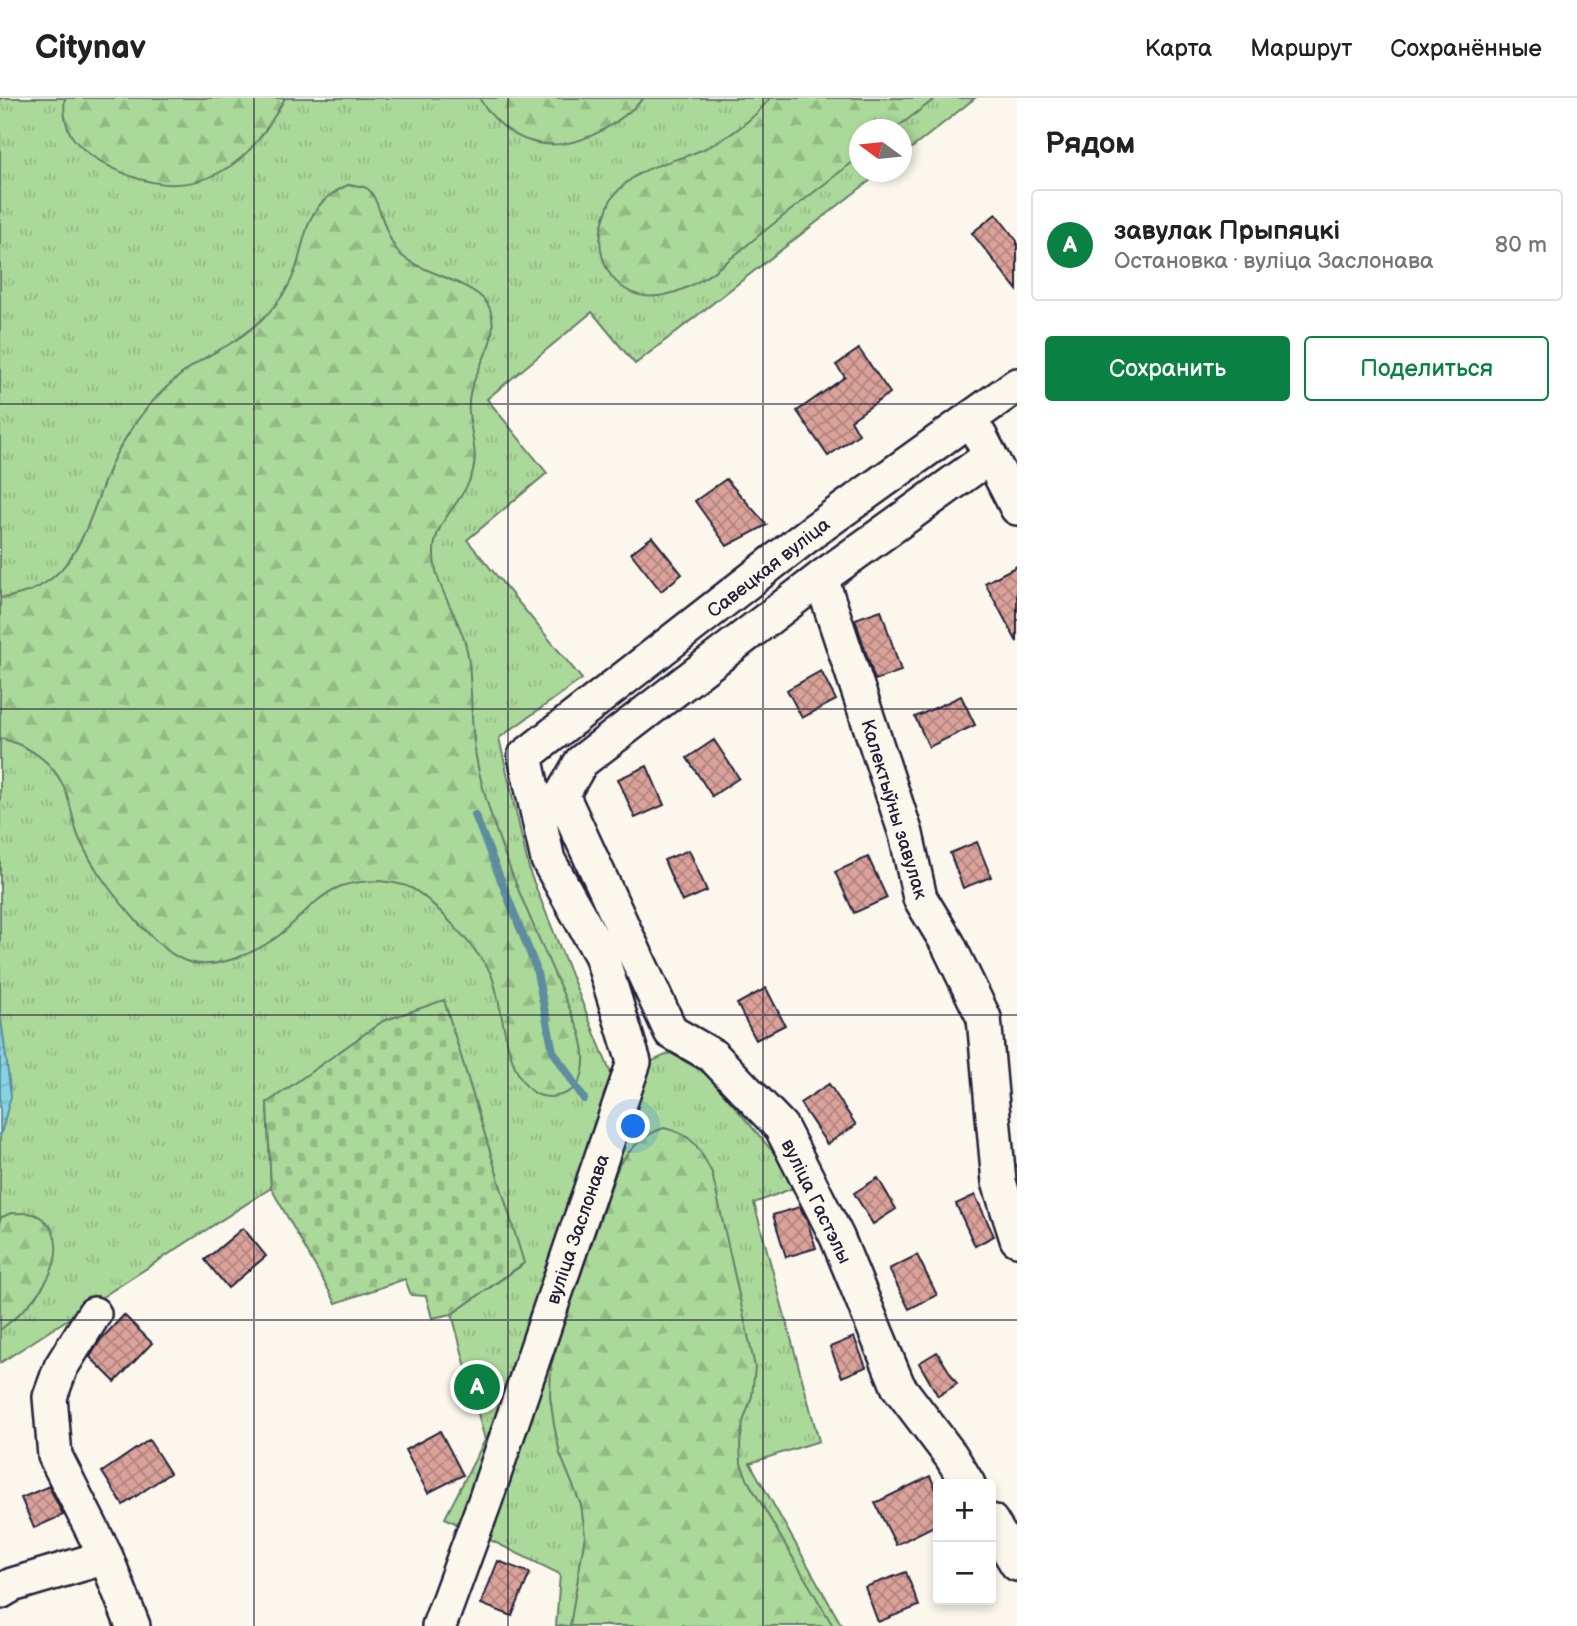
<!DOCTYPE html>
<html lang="ru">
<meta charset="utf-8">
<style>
body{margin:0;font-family:"Balsamiq Sans",sans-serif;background:#f2f2f2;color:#222}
.controls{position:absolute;right:21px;bottom:21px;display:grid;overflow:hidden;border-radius:7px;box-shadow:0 4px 10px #0003}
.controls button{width:63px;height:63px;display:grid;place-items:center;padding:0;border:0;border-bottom:2px solid #e0e0e0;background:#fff;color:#222;font:35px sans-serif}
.compass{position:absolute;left:849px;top:21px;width:63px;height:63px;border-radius:50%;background:#fff;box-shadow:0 4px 10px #0003;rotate:285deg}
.you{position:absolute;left:634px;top:1029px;width:24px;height:24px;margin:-18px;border:5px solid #fff;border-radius:50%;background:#1a73e8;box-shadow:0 0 0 10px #1a73e833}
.badge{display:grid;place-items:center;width:46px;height:46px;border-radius:50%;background:#0b8043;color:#fff;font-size:23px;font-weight:700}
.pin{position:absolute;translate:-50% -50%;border:4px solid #fff;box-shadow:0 2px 7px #0006}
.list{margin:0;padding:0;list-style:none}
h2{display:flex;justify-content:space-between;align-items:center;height:91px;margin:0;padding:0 28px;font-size:30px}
h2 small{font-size:23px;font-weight:400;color:#767676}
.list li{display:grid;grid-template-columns:46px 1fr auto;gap:21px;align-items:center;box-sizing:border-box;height:112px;margin:0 14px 14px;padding:0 14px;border:2px solid #e0e0e0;border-radius:7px}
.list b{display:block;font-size:26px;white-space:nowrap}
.list p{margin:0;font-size:23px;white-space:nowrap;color:#767676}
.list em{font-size:23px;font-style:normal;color:#767676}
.actions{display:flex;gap:14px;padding:21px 28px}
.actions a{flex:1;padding:16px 0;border:2px solid #0b8043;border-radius:7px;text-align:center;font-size:24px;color:#0b8043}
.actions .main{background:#0b8043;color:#fff}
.map{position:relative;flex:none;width:1017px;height:1528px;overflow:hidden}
header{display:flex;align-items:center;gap:42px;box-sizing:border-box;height:98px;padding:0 35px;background:#fff;border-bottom:2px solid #e0e0e0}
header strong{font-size:33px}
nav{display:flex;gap:38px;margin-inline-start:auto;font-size:24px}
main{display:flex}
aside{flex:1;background:#fff}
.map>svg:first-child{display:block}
.grass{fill:url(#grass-tufts);stroke:#667e6a;stroke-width:2}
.forest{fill:url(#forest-firs);stroke:#667e6a;stroke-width:2}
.cemetery{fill:url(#cemetery-stones);stroke:#667e6a;stroke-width:2}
.water{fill:url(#water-waves);stroke:#5e8da0;stroke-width:2}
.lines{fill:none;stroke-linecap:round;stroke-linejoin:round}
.stream{stroke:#5e8da0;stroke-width:8}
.building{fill:url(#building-cross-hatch);stroke:#22223b;stroke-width:2}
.minor-casing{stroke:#22223b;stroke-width:38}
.minor{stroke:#fbf7ec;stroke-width:33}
.grid{fill:none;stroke:#22223b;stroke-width:2;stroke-opacity:0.55}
.labels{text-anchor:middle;stroke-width:5;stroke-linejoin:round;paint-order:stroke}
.street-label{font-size:19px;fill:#22223b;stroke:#fbf7ec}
</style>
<header>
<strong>Citynav</strong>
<nav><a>Карта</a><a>Маршрут</a><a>Сохранённые</a></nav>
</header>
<main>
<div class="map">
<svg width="1017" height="1528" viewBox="0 0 1017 1528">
<defs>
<pattern id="grass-tufts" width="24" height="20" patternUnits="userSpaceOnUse" patternTransform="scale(1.75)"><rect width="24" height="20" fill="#abd999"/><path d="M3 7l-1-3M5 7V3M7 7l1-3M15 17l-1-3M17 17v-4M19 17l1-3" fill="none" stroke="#93ba85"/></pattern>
<pattern id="forest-firs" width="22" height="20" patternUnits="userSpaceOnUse" patternTransform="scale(1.75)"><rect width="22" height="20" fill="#abd999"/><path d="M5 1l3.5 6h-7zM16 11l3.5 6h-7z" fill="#93ba85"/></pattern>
<pattern id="cemetery-stones" width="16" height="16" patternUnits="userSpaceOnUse" patternTransform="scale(1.75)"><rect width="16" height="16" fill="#abd999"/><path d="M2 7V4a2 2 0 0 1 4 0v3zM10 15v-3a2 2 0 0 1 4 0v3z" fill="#93ba85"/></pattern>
<pattern id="water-waves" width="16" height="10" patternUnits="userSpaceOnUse" patternTransform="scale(1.75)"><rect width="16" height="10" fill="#86d4e3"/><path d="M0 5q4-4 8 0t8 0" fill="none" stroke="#73b6c4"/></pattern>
<pattern id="building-cross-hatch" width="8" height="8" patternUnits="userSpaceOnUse" patternTransform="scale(1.75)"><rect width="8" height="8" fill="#dba29a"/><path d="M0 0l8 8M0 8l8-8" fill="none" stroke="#b1847f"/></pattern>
</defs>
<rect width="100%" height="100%" fill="#fbf7ec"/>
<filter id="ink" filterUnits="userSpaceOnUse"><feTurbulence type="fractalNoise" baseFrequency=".0143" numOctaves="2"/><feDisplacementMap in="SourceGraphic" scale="14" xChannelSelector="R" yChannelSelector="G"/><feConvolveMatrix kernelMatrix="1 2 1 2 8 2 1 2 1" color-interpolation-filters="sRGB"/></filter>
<g filter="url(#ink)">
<!-- grass -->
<path class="grass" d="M0,0h975l-73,58v-26h-42v42h21l-246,192 -43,-52 -105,87 60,74 -80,67 115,139 -83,59 31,135 83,206 57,-26 37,21 94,111 -47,18 65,238 -69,22 92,163h-286l4,-52 -115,-56 40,-78 -33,-126 69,-48 -254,-163 4,85 -271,175z"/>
<!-- forest -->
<path class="forest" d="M65,0h220c-15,27 -34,58 -63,73 -17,10 -37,14 -57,13 -30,-2 -78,-24 -94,-49 -6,-11 -8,-26 -6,-37z
M479,0h165c-51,52 -120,71 -165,0z
M770,0h166l-41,31 -35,1 -1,27c-32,25 -64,50 -96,75 -29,23 -61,55 -98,63 -48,10 -75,-35 -61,-77 3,-7 4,-14 8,-20 22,-29 45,-32 77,-43 31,-11 61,-31 81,-57z
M348,87c6,0 14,0 20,4 12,10 16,49 33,66 21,19 80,28 89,54 11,31 -14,56 -20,85 -6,29 12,54 1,83 -10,28 -36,43 -37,74 -1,35 24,62 32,95 4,15 4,32 5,47 1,27 2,53 8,79 21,88 66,178 101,261 4,15 6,27 2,42 -3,11 -11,17 -21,20 -58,18 -55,-93 -71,-123 -12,-21 -58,-74 -79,-84 -9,-5 -21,-6 -31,-7 -13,0 -29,1 -41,6 -25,11 -41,34 -62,50 -14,10 -30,18 -47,23 -13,4 -27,6 -41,2 -20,-6 -36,-24 -50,-38 -24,-27 -45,-53 -60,-86 -5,-11 -6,-24 -10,-36 -9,-35 -35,-55 -69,-64v-140c79,-7 87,-79 113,-138 5,-11 13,-22 19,-32 16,-24 37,-45 59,-61 12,-9 25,-15 37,-22 22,-13 45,-33 58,-55 25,-41 7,-80 62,-105z
M664,1030c30,7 35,19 48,45l43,194 -3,29 -9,26 -3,22 1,19 7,18 85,145h-263l15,-91 -4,-30 -21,-51 -6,-29 -4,-29 1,-30 10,-35 58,-166c13,-18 24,-30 45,-37z
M11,1115c7,1 15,-1 22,1 7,1 17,11 20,17 15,38 -25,78 -53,99v-112z"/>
<!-- cemetery -->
<path class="cemetery" d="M444,902l80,263 -72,51 -20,4 -6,-22 -15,-1 -6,-16 -69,24 -65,-115 -4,-85 116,-82z"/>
<!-- water -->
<path class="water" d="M0,912l11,86 -11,41z"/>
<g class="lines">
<!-- stream -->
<path class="stream" d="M475,717l61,153 17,83 31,48"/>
</g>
<!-- building -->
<path class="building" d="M996,116l21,27v49l-45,-57z
M859,251l31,44 -39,27 8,14 -31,22 -31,-45 48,-34 -9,-12z
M726,381l41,46 -40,21 -32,-45z
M652,439l30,37 -21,17 -30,-38z
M1017,468v76l-32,-59z
M881,512l20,61 -26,9 -20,-61z
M821,573l15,29 -34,18 -15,-28z
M961,598l14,29 -46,22 -14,-30z
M714,642l25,38 -27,18 -25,-38z
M647,668l17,39 -29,13 -17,-39z
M977,744l14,35 -28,11 -13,-35z
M689,752l18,41 -25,11 -18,-42z
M868,759l19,41 -33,15 -19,-41z
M766,890l19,37 -29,15 -19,-36z
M829,986l27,41 -29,19 -27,-41z
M878,1080l18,31 -23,15 -19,-31z
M975,1097l19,41 -19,10 -19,-42z
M800,1109l7,14 9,27 -30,9 -13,-42z
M243,1130l23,28 -38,32 -23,-28z
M917,1157l20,40 -28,14 -20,-40z
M124,1217l28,28 -37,39 -25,-25 11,-18z
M854,1239l12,30 -24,10 -12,-30z
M937,1254l20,32 -19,12 -19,-33z
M440,1333l23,44 -35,18 -23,-43z
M149,1342l21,33 -47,32 -21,-33z
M930,1378l8,18v30l-42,21 -21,-42z
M49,1388l14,29 -29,13 -13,-30z
M498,1463l32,12 -18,43 -31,-12z
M906,1474l13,34 -41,16 -13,-35z"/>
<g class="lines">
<defs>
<path id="minor" d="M980,338l37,72
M821,480l85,256 14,64 28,46 36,74 15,164 18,57
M94,1216l-33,53 -11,30 5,59 51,101
M968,1386l-17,-28 -53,-70 -61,-149 -56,-110 -68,-71 -42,-24 -109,-237 19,-33 240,-184 168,-121
M991,1423l26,43
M0,1494l12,-7 94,-28 27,69
M439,1528l46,-125 149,-439 -33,-107 -53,-95 -23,-104 287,-224 205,-147"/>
</defs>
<!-- minor casing -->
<use href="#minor" class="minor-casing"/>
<!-- minor -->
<use href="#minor" class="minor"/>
</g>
</g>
<!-- grid -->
<path class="grid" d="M254,0v1528M508,0v1528M763,0v1528M0,306h1017M0,611h1017M0,917h1017M0,1222h1017"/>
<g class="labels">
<!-- street labels -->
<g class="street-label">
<text transform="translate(768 469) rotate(-38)" y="7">Савецкая вуліца</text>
<text transform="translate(895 711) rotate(73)" y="7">Калектыўны завулак</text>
<text transform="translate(817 1103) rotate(64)" y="7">вуліца Гастэлы</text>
<text transform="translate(577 1131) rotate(-71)" y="7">вуліца Заслонава</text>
</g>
</g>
</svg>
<div class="controls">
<button>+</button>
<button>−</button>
</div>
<svg class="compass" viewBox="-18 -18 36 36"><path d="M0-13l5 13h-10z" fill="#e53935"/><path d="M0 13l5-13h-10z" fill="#767676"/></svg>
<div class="you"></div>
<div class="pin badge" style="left:477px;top:1289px">A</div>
</div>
<aside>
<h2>Рядом<small></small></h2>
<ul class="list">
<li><span class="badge">A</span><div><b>завулак Прыпяцкі</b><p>Остановка · вуліца Заслонава</p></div><em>80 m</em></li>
</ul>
<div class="actions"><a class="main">Сохранить</a><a>Поделиться</a></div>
</aside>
</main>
